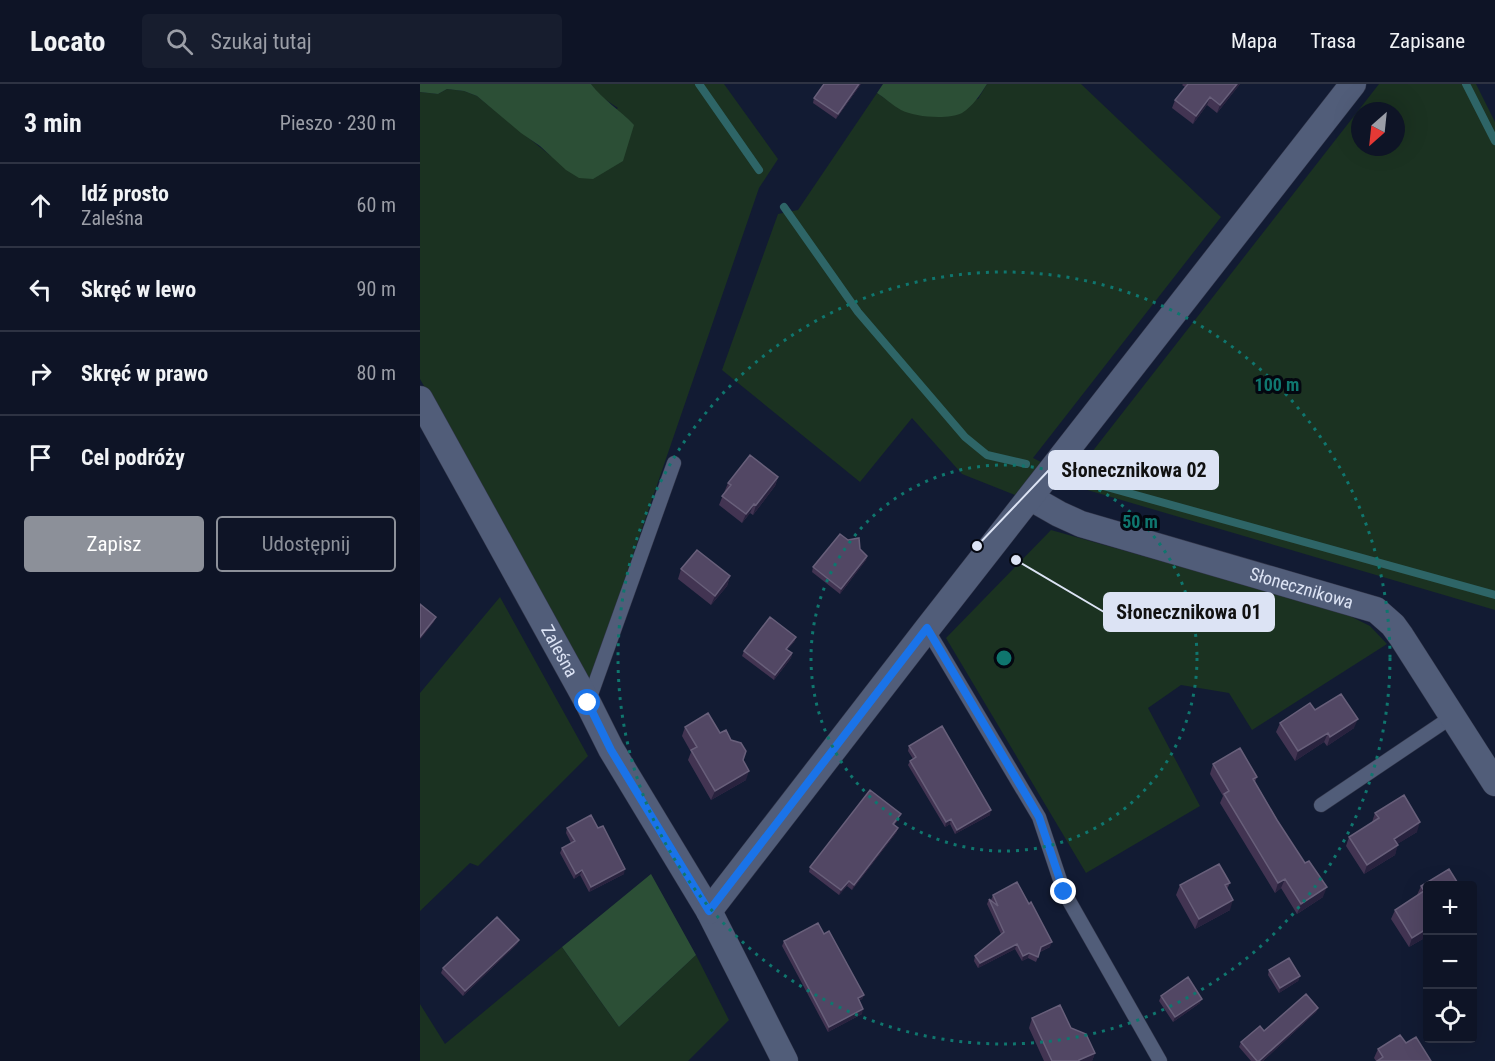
<!DOCTYPE html>
<html lang="pl">
<meta charset="utf-8">
<style>
body{margin:0;font-family:"Roboto Condensed",sans-serif;background:#171d2e;color:#f1f3f6}
.controls{position:absolute;right:18px;bottom:18px;display:grid;overflow:hidden;border-radius:6px;box-shadow:0 6px 24px #0002}
.controls button{width:54px;height:54px;display:grid;place-items:center;padding:0;border:0;border-bottom:2px solid #2e3343;background:#0e1426;color:#f1f3f6;font:30px sans-serif}
.compass{position:absolute;left:931px;top:18px;width:54px;height:54px;border-radius:50%;background:#0e1426;box-shadow:0 6px 24px #0002;rotate:207deg}
.stop{position:absolute;width:18px;height:18px;margin:-14px;border:4px solid #1a73e8;border-radius:50%;background:#fff}
.stop.end{background:#1a73e8;border-color:#fff;box-shadow:0 2px 6px #0008}
.list{margin:0;padding:0;list-style:none}
h2{display:flex;justify-content:space-between;align-items:center;height:78px;margin:0;padding:0 24px;font-size:26px}
h2 small{font-size:20px;font-weight:400;color:#9b9ea7}
.list li{display:grid;grid-template-columns:39px 1fr auto;gap:18px;align-items:center;box-sizing:border-box;height:84px;padding:0 24px;border-top:2px solid #2e3343}
.list b{display:block;font-size:22px;white-space:nowrap}
.list p{margin:0;font-size:20px;white-space:nowrap;color:#9b9ea7}
.list em{font-size:20px;font-style:normal;color:#9b9ea7}
.actions{display:flex;gap:12px;padding:18px 24px}
.actions a{flex:1;padding:14px 0;border:2px solid #8c9099;border-radius:6px;text-align:center;font-size:21px;color:#8c9099}
.actions .main{background:#8c9099;color:#fff}
.icon{flex:none;width:33px;height:33px;fill:none;stroke:currentColor;stroke-width:2;stroke-linecap:round;stroke-linejoin:round}
.map{position:relative;flex:none;width:1075px;height:977px;overflow:hidden}
header{display:flex;align-items:center;gap:36px;box-sizing:border-box;height:84px;padding:0 30px;background:#0e1426;border-bottom:2px solid #2e3343}
header strong{font-size:28px}
nav{display:flex;gap:33px;margin-inline-start:auto;font-size:21px}
.search{width:420px;height:54px;background:#171d2e;display:flex;align-items:center;gap:15px;box-sizing:border-box;padding:0 21px;border-radius:6px;color:#9b9ea7;font-size:22px}
main{display:flex}
aside{flex:1;background:#0e1426}
.map>svg:first-child{display:block}
.green{fill:#1b3221;fill-rule:evenodd}
.forest{fill:#2c4f36}
.lines{fill:none;stroke-linecap:round;stroke-linejoin:round}
.stream{stroke:#2e6567;stroke-width:8}
.lane-casing{stroke:#32364a;stroke-width:15}
.street-casing{stroke:#32364a;stroke-width:27}
.lane{stroke:#515d79;stroke-width:14}
.street{stroke:#515d79;stroke-width:26}
.wall{fill:#423452}
.shaded-wall{fill:#28223e}
.building{fill:#524764;stroke:#685f7a;stroke-width:1.5}
.route{stroke:#1a73e8;stroke-width:8}
.ring{fill:none;stroke:#0f766e;stroke-width:3;stroke-dasharray:3 6}
.labels{text-anchor:middle;stroke-width:6;stroke-linejoin:round;paint-order:stroke}
.street-label{font-size:18px;fill:#dce3f4;stroke:#040710}
.centre{fill:#0f766e;stroke:#040710;stroke-width:3}
.ring-label{font-size:18px;text-anchor:middle;font-weight:bold;fill:#0f766e;stroke:#040710;stroke-width:6;stroke-linejoin:round;paint-order:stroke}
.leader{fill:none;stroke:#dce3f4;stroke-width:2}
.callout-dot{fill:#dce3f4;stroke:#040710;stroke-width:2}
.callout{fill:#dce3f4;stroke:#dce3f4;stroke-width:2}
.callout-label{font-size:20px;text-anchor:middle;font-weight:bold;fill:#111}
</style>
<header>
<strong>Locato</strong>
<div class="search"><svg class="icon" aria-label="search" viewBox="0 0 24 24"><circle cx="10" cy="10" r="6"/><path d="M15 15l6 6"/></svg>Szukaj tutaj</div>
<nav><a>Mapa</a><a>Trasa</a><a>Zapisane</a></nav>
</header>
<main>
<aside>
<h2>3 min<small>Pieszo · 230 m</small></h2>
<ul class="list">
<li><svg class="icon" aria-label="ahead" viewBox="0 0 24 24"><path d="M12 20V5M6 11l6-6 6 6"/></svg><div><b>Idź prosto</b><p>Zaleśna</p></div><em>60 m</em></li>
<li><svg class="icon" aria-label="left" viewBox="0 0 24 24"><path d="M17 20v-9H6M10 6l-5 5 5 5"/></svg><div><b>Skręć w lewo</b></div><em>90 m</em></li>
<li><svg class="icon" aria-label="right" viewBox="0 0 24 24"><path d="M7 20v-9h11M14 6l5 5-5 5"/></svg><div><b>Skręć w prawo</b></div><em>80 m</em></li>
<li><svg class="icon" aria-label="arrive" viewBox="0 0 24 24"><path d="M6 21V4h12l-3 4 3 4H6"/></svg><div><b>Cel podróży</b></div></li>
</ul>
<div class="actions"><a class="main">Zapisz</a><a>Udostępnij</a></div>
</aside>
<div class="map">
<svg width="1075" height="977" viewBox="0 0 1075 977">
<rect width="100%" height="100%" fill="#121b33"/>
<!-- green -->
<path class="green" d="M171,0h133l54,75 -19,29 -169,492 -170,-301v-287l18,2 9,-5 17,2 13,5 74,60 67,-48 -18,-12z
M567,0h94l140,133 -188,241 10,5 -28,32 -53,-21 -50,-56 -52,64 -138,-112 56,-156 20,-4 79,-117 25,17 76,-11z
M959,0h97l19,38v488l-428,-126zM940,27h36v36h-36z
M631,446l291,82 28,14 17,18 -135,86 -23,-37 -48,-8 -33,23 52,98 -114,67 -140,-235z
M80,513l88,159 -110,110 -8,-3 -50,48v-218z
M142,863l57,80 77,-72 33,65 -41,41h-268v-57l25,40z"/>
<!-- forest -->
<path class="forest" d="M0,0h171c12,16 29,26 43,41l-11,36 -30,18 -14,-1 -13,-8 -26,-24 -19,-13 -44,-37 -13,-5 -17,-2 -9,5 -18,-2z
M463,0h104c-7,11 -14,22 -25,29 -14,7 -48,4 -61,-3 -9,-5 -16,-12 -24,-17z
M231,790l45,81 -77,72 -57,-80z"/>
<g class="lines">
<!-- stream -->
<path class="stream" d="M279,0l60,86
M1046,0l29,57
M364,123l74,105 107,125 22,18 39,9
M651,393l424,118"/>
<defs>
<path id="lane" d="M507,545l112,188 25,75 96,169
M168,619l86,-240
M901,721l132,-89"/>
<g id="street">
<path id="s1" d="M0,315l168,304 23,46 98,162 76,150"/>
<path id="s2" d="M611,414l28,16 22,10 295,86 17,15 8,11 94,147"/>
<path d="M289,827l218,-282 426,-545"/>
</g>
</defs>
<!-- lane casing -->
<use href="#lane" class="lane-casing"/>
<!-- street casing -->
<use href="#street" class="street-casing"/>
<!-- lane -->
<use href="#lane" class="lane"/>
<!-- street -->
<use href="#street" class="street"/>
</g>
<!-- wall -->
<path class="wall" d="M404,0h37l-25,35 -23,-16 1,-5z
M763,0h57l-23,29 -10,-8 -14,19 -21,-16 3,-8 10,-13 -3,-2z
M358,393l-3,9 -22,29 -3,-2 -8,10 -23,-18 9,-22z
M428,456l19,16 -1,4 -26,34 -28,-22 1,-5z
M261,485l49,7 -3,10 -16,19 -33,-26z
M376,553l-2,5 -7,8 5,3 -1,5 -17,22 -32,-24 2,-5z
M895,626l39,18 -27,18 -3,-4 -29,19 -19,-29 4,-9z
M265,643l35,6 23,27 3,20 -35,20 -23,-40 3,-8 -9,-16z
M489,662l81,69 -35,19 -5,-10 -5,3 -37,-62 2,-4 3,-2 -5,-8z
M793,680l44,13 -2,5 68,115 -26,17 -16,-26 -6,5 -55,-90 3,-7 -13,-22z
M955,729l42,19 -20,12 -2,11 -31,19 -18,-28 3,-9 23,-15z
M479,735l-5,6 4,3 -2,5 -44,57 -5,-4 -8,9 -30,-23 1,-5z
M147,744l57,46 -35,18 -9,-17 -6,4 -14,-26 2,-5 9,-5 -5,-10z
M810,799l-3,6 3,21 -35,19 -19,-34 4,-10z
M1008,801v51l-19,11 -18,-28 4,-9 22,-15 4,-9z
M573,811l57,52 -10,5 -4,10 -8,-4 -6,3 -7,-12 -37,19 -4,-7 1,-5 26,-22 -14,-30 2,-5 2,1z
M404,850l40,61 -2,4 -3,2 3,13 -34,18 -46,-86 2,-5z
M99,856l-2,4 -54,52 -22,-23 2,-5z
M849,886l31,6 -2,5 -19,12 -11,-18z
M741,912l39,7 -27,19 -14,-21z
M898,924l-2,4 -53,49h-12l-12,-14 2,-5 23,-11z
M612,934l39,10 24,25 -3,8h-48l-15,-33z
M986,959l25,18h-55l-2,-3 4,-9z"/>
<!-- shaded-wall -->
<path class="shaded-wall" d="M439,0h2l-25,35 2,-5z
M817,0h3l-23,29 3,-8z
M790,13l-3,8 -14,19 3,-8z
M358,393l-3,9 -22,29 3,-10z
M334,420l-4,9 -8,10 4,-9z
M447,472l-1,4 -26,34 1,-5z
M310,492l-3,10 -16,19 4,-9z
M16,533l-2,5 -14,18v-3z
M376,553l-2,5 -10,12 2,-5z
M372,569l-1,5 -17,22 1,-5z
M938,635l-4,9 -27,18 3,-9z
M908,649l-4,9 -29,19 3,-10z
M329,687l-3,9 -35,20 4,-9z
M571,726l-1,5 -35,19 2,-4z
M531,735l-1,5 -5,3 1,-5z
M1000,738l-3,10 -26,16 3,-9z
M478,744l-2,5 -44,57 2,-5z
M978,761l-3,10 -31,19 3,-9z
M205,785l-1,5 -35,18 2,-5z
M162,786l-2,5 -6,4 2,-5z
M865,795l-4,9 -6,5 3,-10z
M429,797l-2,5 -8,9 2,-5z
M907,803l-4,10 -26,17 4,-10z
M813,816l-3,10 -35,19 4,-10z
M1008,844v8l-19,11 3,-9z
M99,856l-2,4 -54,52 2,-5z
M632,858l-2,5 -11,5 2,-5z
M597,860l-2,5 -37,19 2,-5z
M609,869l-1,5 -6,3 1,-5z
M880,892l-2,5 -19,12 1,-5z
M444,911l-2,4 -6,4 2,-5z
M782,915l-2,4 -27,19 2,-5z
M898,924l-2,4 -53,49h-4z
M443,925l-1,5 -34,18 1,-5z
M675,969l-3,8h-14l1,-1z"/>
<!-- building -->
<path class="building" d="M404,0h35l-21,30 -24,-16z
M768,0h49l-17,21 -10,-8 -14,19 -21,-16z
M330,371l28,22 -22,28 -2,-1 -8,10 -24,-18 9,-11 -3,-2z
M420,450l8,6 11,-2 1,11 7,7 -26,33 -28,-22z
M277,466l33,26 -15,20 -34,-27z
M0,520l16,13 -16,20z
M350,533l26,20 -10,12 6,4 -17,22 -31,-24z
M921,610l17,25 -28,18 -2,-4 -30,18 -18,-28 30,-20 5,7z
M288,629l12,20 6,-3 5,10 10,3 5,8 -3,9 6,11 -34,20 -24,-41 6,-3 -12,-20z
M522,642l49,84 -34,20 -6,-11 -5,3 -36,-61 6,-4 -7,-11z
M820,664l17,29 -4,2 24,41 28,43 4,-2 18,26 -26,17 -16,-25 -7,4 -54,-89 5,-3 -16,-27z
M450,706l31,24 -8,10 5,4 -44,57 -5,-4 -8,9 -31,-23z
M984,711l16,27 -26,17 4,6 -31,20 -18,-28 30,-19 -4,-5z
M171,731l7,13 5,-2 22,43 -34,18 -9,-17 -6,4 -14,-26 13,-7 -8,-13z
M799,780l11,19 -5,2 8,15 -34,19 -19,-34z
M1029,785l10,16h-31v43l-16,10 -17,-28 29,-19 -3,-5z
M597,798l12,22 2,-2 21,40 -11,5 -3,10 -9,-4 -6,3 -6,-12 -37,19 -5,-7 29,-24 -15,-33 9,7 -5,-11z
M77,833l22,23 -54,51 -22,-23z
M398,839l6,11 5,-3 35,64 -6,3 5,11 -34,18 -45,-86z
M869,874l11,18 -20,12 -11,-18z
M768,893l14,22 -27,18 -14,-21z
M886,910l12,14 -59,53h-2l-16,-19 19,-16 4,5z
M640,921l11,23 15,6 9,19 -16,7v1h-27l-20,-43z
M980,951l6,8 10,-6 15,24h-54l6,-4 -5,-8z"/>
<g class="lines">
<!-- route -->
<path class="route" d="M168,619l23,47 98,161 218,-283 112,189 25,75"/>
</g>
<!-- distance rings -->
<g class="ring">
<circle cx="584" cy="574" r="193"/>
<circle cx="584" cy="574" r="386"/>
</g>
<g class="labels">
<!-- street labels -->
<g class="street-label">
<text dy="6" stroke="none"><textPath href="#s2" startOffset="286">Słonecznikowa</textPath></text>
<text dy="6" stroke="none"><textPath href="#s1" startOffset="288">Zaleśna</textPath></text>
</g>
</g>
<circle cx="584" cy="574" r="9" class="centre"/>
<g class="ring-label">
<text x="857" y="307">100 m</text>
<text x="720" y="444">50 m</text>
</g>
<!-- callouts -->
<path class="leader" d="M557 462L629 386M596 476L684 528"/>
<g class="callout-dot">
<circle cx="557" cy="462" r="6"/>
<circle cx="596" cy="476" r="6"/>
</g>
<g class="callout">
<rect x="629" y="367" width="169" height="38" rx="6"/>
<rect x="684" y="509" width="170" height="38" rx="6"/>
</g>
<g class="callout-label">
<text x="714" y="393">Słonecznikowa 02</text>
<text x="769" y="535">Słonecznikowa 01</text>
</g>
</svg>
<div class="controls">
<button>+</button>
<button>−</button>
<button><svg class="icon" aria-label="locate" viewBox="0 0 24 24"><circle cx="12" cy="12" r="6"/><path d="M12 2v4M12 18v4M2 12h4M18 12h4"/></svg></button>
</div>
<svg class="compass" viewBox="-18 -18 36 36"><path d="M0-13l5 13h-10z" fill="#e53935"/><path d="M0 13l5-13h-10z" fill="#9b9ea7"/></svg>
<div class="stop" style="left:168px;top:619px"></div>
<div class="stop end" style="left:644px;top:808px"></div>
</div>
</main>
